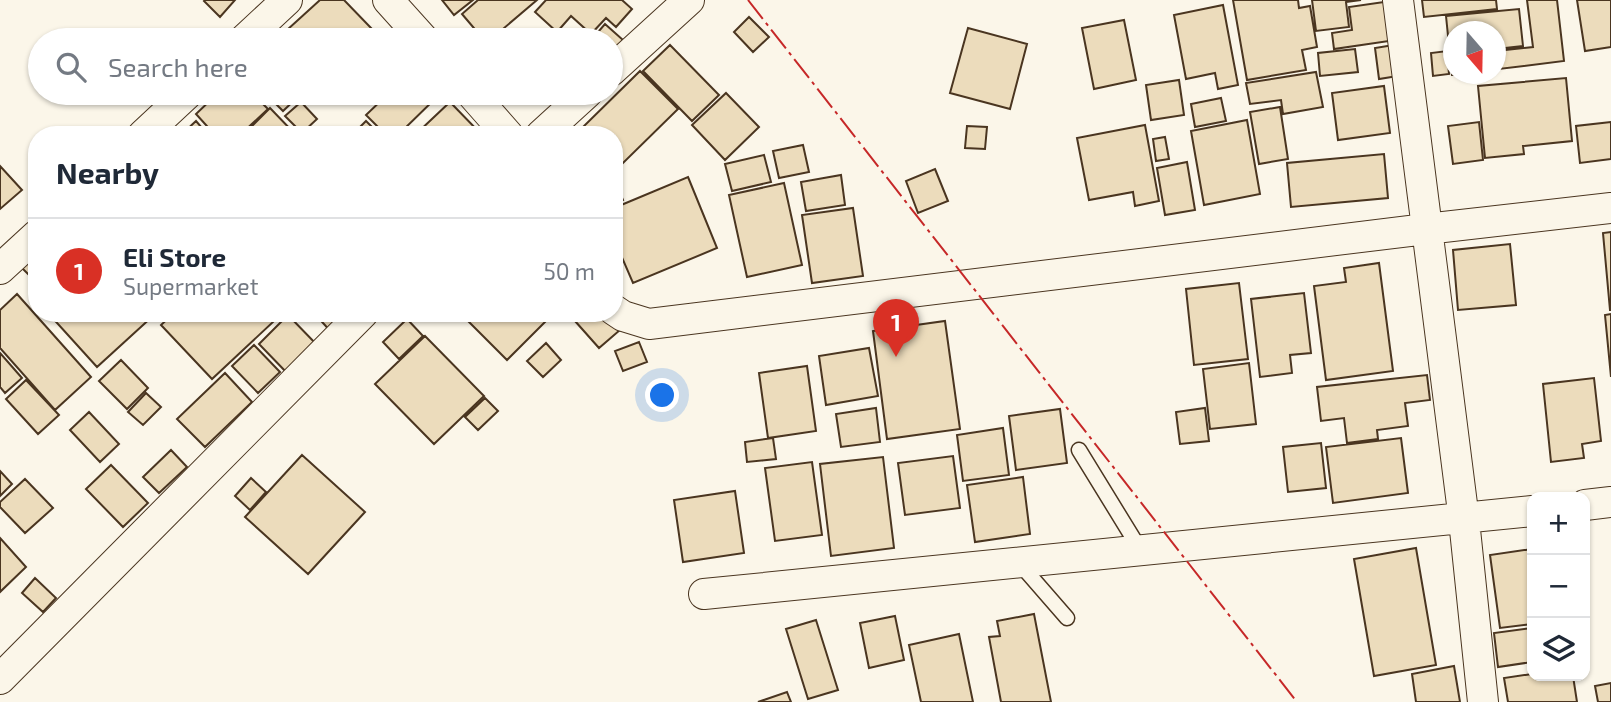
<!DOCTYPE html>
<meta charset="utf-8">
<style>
body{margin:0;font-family:"Exo 2",sans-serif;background:#f6f6f7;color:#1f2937}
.controls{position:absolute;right:21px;bottom:21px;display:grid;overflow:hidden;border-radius:14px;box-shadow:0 2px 5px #0004}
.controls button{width:63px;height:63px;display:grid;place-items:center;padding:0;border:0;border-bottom:2px solid #e0e1e3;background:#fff;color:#1f2937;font:35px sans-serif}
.compass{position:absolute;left:1443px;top:21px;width:63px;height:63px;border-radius:50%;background:#fff;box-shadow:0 2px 5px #0004;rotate:160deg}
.you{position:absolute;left:663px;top:396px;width:24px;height:24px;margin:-18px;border:5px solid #fff;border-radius:50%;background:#1a73e8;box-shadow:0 0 0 10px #1a73e833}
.badge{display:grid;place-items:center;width:46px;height:46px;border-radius:50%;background:#d93025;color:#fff;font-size:23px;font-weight:700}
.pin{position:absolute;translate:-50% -58px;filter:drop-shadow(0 2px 4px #0008)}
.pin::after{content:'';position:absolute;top:37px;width:24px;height:21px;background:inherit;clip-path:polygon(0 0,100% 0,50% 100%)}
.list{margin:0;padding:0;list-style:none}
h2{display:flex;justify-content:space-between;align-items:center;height:91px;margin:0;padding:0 28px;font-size:30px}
h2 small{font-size:23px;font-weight:400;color:#747a83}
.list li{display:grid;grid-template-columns:46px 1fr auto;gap:21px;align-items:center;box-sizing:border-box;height:105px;padding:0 28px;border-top:2px solid #e0e1e3}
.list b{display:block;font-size:26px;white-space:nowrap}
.list p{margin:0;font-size:23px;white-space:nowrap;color:#747a83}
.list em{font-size:23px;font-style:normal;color:#747a83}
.icon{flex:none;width:38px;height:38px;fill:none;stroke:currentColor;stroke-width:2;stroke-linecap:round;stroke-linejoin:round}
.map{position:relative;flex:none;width:1611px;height:702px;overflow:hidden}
.search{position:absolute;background:#fff;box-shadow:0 2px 5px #0004;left:28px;top:28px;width:595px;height:77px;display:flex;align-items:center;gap:18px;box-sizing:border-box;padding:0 24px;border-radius:38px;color:#747a83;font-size:26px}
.panel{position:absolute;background:#fff;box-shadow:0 2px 5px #0004;left:28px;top:126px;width:595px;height:196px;border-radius:28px}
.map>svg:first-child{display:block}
.building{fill:#ecdcbc;stroke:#4a3520;stroke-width:2}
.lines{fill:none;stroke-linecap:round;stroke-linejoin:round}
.service-casing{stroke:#4a3520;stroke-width:17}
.minor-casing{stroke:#4a3520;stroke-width:32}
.service{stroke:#fbf6e9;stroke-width:14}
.minor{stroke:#fbf6e9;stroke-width:30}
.power{stroke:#c62828;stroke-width:2;stroke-dasharray:24 5 3.5 5;stroke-linecap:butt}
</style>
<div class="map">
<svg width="1611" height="702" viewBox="0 0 1611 702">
<rect width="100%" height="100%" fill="#fbf6e9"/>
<!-- building -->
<path class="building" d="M205,0h30l-15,17 -16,-16z
M320,0h24l28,29 -12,11h-84z
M442,0h31l-19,15z
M478,0h59l-47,40h-6l-22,-26z
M546,0h76l10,9 -16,18 -10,-9 -15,16 -20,-18 -14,16 -22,-20z
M1233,0h65l1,8 11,-2 7,41 -15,3 4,20 -59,10z
M1312,0h49l-15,2 3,25 -33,4z
M1422,0h74l1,9 -73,8z
M1527,0h30l7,61 -65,8 -3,-18 37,-4z
M1577,0h34v47l-26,4z
M1391,1l5,39 -62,9 -2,-16 20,-3 -3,-23z
M1223,5l15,80 -20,4 -3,-16 -29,6 -12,-64z
M1519,9l4,37 -27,3v-17h-42v42h12l-14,1 -6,-59z
M749,17l20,20 -16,15 -19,-20z
M1124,20l12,60 -42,9 -12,-61z
M605,24l18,16 -12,13v-13l-19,-1z
M968,28l59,16 -17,65 -60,-16z
M1400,44l4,31 -25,4 -4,-31z
M670,45l49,50 -27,26 -49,-50z
M1355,49l3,23 -38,4 -2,-23z
M1447,51l2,23 -16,2 -2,-23z
M640,71l38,38 -57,56 -7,-6v-24h-24l-7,-8z
M1316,72l7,35 -40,7 -2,-14 -31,4 -4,-21z
M1566,78l6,63 -49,5 1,8 -39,4 -7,-72z
M1179,80l5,35 -33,5 -5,-35z
M1384,86l6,47 -52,7 -6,-47z
M218,93h34l16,16 -28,26h-25l-19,-21z
M265,93h37l-19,18z
M389,93h48l2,2 -41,40h-12l-20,-20z
M726,93l33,34 -34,33 -33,-35z
M1221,98l5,23 -31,6 -4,-23z
M301,102l16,17 -15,14 -17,-17z
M450,102l32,33h-67z
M1280,107l8,52 -29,5 -9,-52z
M270,108l26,27h-53z
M1247,120l13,74 -56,11 -13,-74z
M196,121l12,14h-27z
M366,121l14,14h-28z
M1479,122l4,38 -30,4 -5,-38z
M1611,122v37l-31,4 -4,-37z
M1145,125l14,76 -24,5 -2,-14 -44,8 -12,-62z
M967,126l20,1 -2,22 -20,-1z
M1165,137l4,22 -13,2 -3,-22z
M803,145l6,27 -30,6 -6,-27z
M1384,154l4,44 -97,9 -4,-44z
M764,155l7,27 -39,9 -7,-27z
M1187,162l8,48 -30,5 -8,-47z
M0,166l22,24 -22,19z
M935,169l13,32 -30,12 -12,-32z
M841,175l4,30 -39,6 -5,-29z
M688,177l29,71 -84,35 -19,-44v-31z
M614,179l9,21 -9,4z
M784,183l18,82 -55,12 -18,-82z
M853,208l10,68 -51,7 -10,-68z
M1611,232v78h-1l-7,-77z
M37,240v38l-3,2 -19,-19z
M1510,244l6,61 -58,5 -5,-60z
M1379,263l14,108 -67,9 -12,-94 32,-4 -2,-14z
M1239,283l9,76 -54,6 -8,-76z
M1304,293l7,60 -21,2 2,18 -32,4 -9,-78z
M17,294l74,83 -36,33 -55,-62v-38z
M48,313h105l1,2 -57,52z
M174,313h91l8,9 -61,57 -51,-54z
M314,313h39l-21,20z
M460,313h94l-47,47z
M585,313h20l15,17 -21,18 -24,-27z
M1611,314v63l-6,-62z
M288,315l31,32 -30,28 -30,-31z
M407,319l16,17 -24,23 -16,-17z
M945,321l15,108 -73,10 -14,-108z
M425,336l59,60 -50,48 -59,-60z
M639,342l8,20 -24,9 -8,-20z
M546,343l15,17 -18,17 -16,-16z
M254,345l26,27 -22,21 -26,-27z
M869,348l9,48 -52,9 -7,-49z
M0,353l22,25 -17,15 -5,-6z
M121,360l27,28 -21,21 -28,-28z
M1249,363l7,61 -46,5 -7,-60z
M807,366l9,65 -48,7 -9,-65z
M225,373l27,29 -47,45 -28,-28z
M1427,375l3,25 -25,3 3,23 -31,4 1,9 -31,4 -3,-25 -23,3 -4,-34z
M1594,378l7,63 -19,3 2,14 -33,4 -8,-78z
M26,380l33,35 -21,19 -32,-35z
M146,393l15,14 -18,18 -15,-13z
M485,398l13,13 -20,19 -13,-13z
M876,408l4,34 -39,5 -5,-33z
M1205,408l4,33 -29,3 -4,-32z
M1060,409l7,54 -51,7 -7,-54z
M89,412l30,32 -19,18 -30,-32z
M1003,428l6,47 -46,6 -6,-46z
M773,438l3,21 -29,3 -2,-20z
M1401,438l7,55 -75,10 -7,-56z
M1321,443l5,45 -38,4 -5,-45z
M171,450l16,17 -28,26 -16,-16z
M302,455l63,57 -57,62 -63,-57z
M953,456l7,52 -55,7 -7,-52z
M883,457l11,91 -63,8 -11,-92z
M812,462l10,73 -47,6 -10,-73z
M111,465l37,38 -25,24 -37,-38z
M0,471l12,13 -12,12z
M1023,477l7,57 -55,8 -8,-57z
M251,478l15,14 -16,18 -15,-14z
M25,479l28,29 -28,25 -25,-26v-5z
M735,491l9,62 -61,9 -9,-62z
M0,538l26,29 -26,25z
M1416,548l20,117 -62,11 -20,-117z
M1532,549v75l-32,4 -10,-73z
M35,578l21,20 -13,14 -21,-19z
M1034,614l17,88h-50l-12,-65 11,-1 -3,-15z
M895,616l9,44 -35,8 -9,-45z
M816,620l22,70 -30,9 -22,-70z
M1532,628v34l-34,5 -4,-34z
M959,634l14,68h-52l-12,-57z
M1454,666l6,36h-44l-4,-28z
M1532,674v2h41l4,26h-69l-4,-24z
M1611,683v19h-13l-3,-16z
M787,692l4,10h-33z"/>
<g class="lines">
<defs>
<path id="service" d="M1079,450l62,101
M1020,564l47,54"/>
<path id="minor" d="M388,0l36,40
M1398,0l66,520 19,182
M244,40l43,-40
M611,71l78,-71
M471,93l37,42
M143,135l45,-42
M541,135l46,-42
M0,269l37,-34
M614,310l9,6 26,8 777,-95 185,-21
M1585,505l26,-3
M704,594l828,-83
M0,679l363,-366"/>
</defs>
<!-- service casing -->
<use href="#service" class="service-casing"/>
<!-- minor casing -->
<use href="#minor" class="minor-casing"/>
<!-- service -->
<use href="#service" class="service"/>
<!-- minor -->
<use href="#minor" class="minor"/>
<!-- power -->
<path class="power" d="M748,0l549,702"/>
</g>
</svg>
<div class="controls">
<button>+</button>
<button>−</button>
<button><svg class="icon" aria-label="layers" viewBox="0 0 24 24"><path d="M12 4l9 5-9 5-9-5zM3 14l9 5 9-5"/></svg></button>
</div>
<svg class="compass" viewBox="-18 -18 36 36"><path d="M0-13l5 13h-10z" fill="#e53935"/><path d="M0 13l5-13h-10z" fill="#747a83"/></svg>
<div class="you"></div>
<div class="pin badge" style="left:896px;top:357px">1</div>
<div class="search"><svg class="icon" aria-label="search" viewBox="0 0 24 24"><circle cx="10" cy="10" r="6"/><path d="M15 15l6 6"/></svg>Search here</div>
<section class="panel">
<h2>Nearby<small></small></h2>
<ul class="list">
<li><span class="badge">1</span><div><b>Eli Store</b><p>Supermarket</p></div><em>50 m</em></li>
</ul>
</section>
</div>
